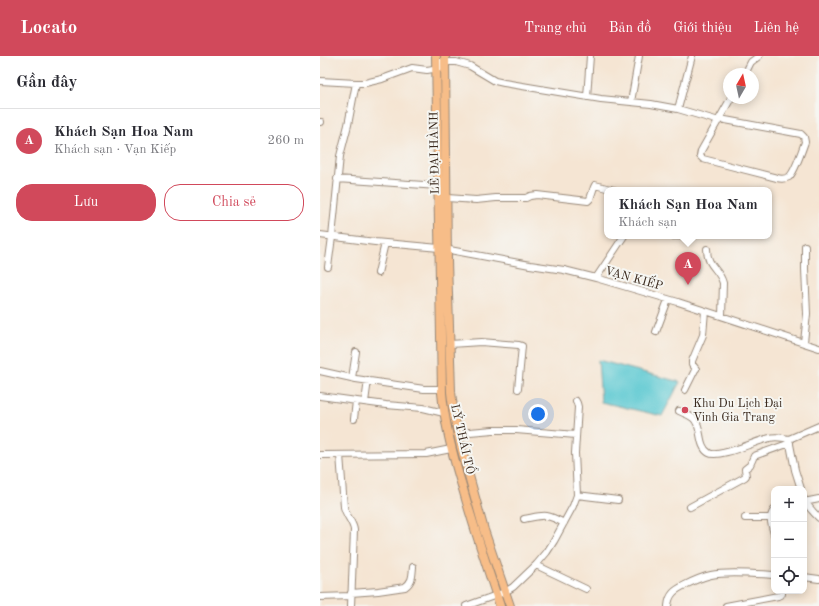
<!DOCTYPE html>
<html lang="vi">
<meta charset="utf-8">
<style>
body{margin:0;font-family:"Old Standard TT",serif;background:#f2f2f3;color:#2b2b33}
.controls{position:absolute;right:12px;bottom:12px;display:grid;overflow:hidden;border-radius:8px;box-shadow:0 2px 10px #0003}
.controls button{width:36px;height:36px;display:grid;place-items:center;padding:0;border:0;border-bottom:1px solid #e1e1e2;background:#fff;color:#2b2b33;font:20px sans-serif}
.compass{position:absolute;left:403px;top:12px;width:36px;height:36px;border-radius:50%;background:#fff;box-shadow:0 2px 10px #0003;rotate:9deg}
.you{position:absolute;left:218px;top:358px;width:14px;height:14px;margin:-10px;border:3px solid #fff;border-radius:50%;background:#1a73e8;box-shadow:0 0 0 6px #1a73e833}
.badge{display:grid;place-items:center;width:26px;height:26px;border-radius:50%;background:#d1495b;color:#fff;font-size:13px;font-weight:700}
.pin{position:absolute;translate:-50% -33px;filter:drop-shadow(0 1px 2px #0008)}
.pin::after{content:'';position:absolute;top:21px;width:14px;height:12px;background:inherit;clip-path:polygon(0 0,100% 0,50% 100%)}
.popup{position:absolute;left:284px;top:131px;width:168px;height:52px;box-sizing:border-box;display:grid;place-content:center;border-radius:8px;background:#fff;filter:drop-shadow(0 1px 3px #0005);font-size:13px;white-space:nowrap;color:#7c7c81}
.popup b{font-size:15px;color:#2b2b33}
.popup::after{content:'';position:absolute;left:50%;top:100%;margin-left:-8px;border:8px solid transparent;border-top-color:#fff}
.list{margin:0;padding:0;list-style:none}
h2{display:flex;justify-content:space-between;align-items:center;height:52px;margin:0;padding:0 16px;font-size:17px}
h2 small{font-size:13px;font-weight:400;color:#7c7c81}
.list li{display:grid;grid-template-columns:26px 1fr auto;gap:12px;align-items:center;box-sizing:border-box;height:64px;padding:0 16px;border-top:1px solid #e1e1e2}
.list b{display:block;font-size:15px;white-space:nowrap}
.list p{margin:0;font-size:13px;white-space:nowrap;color:#7c7c81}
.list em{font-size:13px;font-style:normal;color:#7c7c81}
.actions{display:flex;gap:8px;padding:12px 16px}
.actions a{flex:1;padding:9px 0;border:1px solid #d1495b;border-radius:16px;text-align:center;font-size:14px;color:#d1495b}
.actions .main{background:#d1495b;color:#fff}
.icon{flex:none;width:22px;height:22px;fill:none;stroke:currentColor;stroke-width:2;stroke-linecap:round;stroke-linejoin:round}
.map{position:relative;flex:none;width:499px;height:550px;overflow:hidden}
header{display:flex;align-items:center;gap:24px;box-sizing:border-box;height:56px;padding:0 20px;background:#d1495b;color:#fff}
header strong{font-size:19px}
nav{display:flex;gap:22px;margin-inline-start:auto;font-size:14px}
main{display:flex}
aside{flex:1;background:#fff}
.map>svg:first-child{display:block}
.water{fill:#5dc9d2;stroke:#4c7a78}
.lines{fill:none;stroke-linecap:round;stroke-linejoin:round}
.minor-casing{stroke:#988878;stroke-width:8}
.major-casing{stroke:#988878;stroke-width:10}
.minor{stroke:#fff;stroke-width:6}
.major{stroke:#f7bd88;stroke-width:8}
.poi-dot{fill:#d1495b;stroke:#f6f6f2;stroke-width:1.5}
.labels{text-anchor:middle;stroke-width:4;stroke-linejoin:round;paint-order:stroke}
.street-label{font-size:12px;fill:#3b2a1e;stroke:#f6f6f2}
.poi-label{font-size:12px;fill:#3b2a1e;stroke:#f6f6f2;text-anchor:start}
</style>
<header>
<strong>Locato</strong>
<nav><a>Trang chủ</a><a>Bản đồ</a><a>Giới thiệu</a><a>Liên hệ</a></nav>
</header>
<main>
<aside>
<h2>Gần đây<small></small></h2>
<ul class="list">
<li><span class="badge">A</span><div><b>Khách Sạn Hoa Nam</b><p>Khách sạn · Vạn Kiếp</p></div><em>260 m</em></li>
</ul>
<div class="actions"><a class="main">Lưu</a><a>Chia sẻ</a></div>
</aside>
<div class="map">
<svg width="499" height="550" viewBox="0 0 499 550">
<rect width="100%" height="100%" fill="#f6f6f2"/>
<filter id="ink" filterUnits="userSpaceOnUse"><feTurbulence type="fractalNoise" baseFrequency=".025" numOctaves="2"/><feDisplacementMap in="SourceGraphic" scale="8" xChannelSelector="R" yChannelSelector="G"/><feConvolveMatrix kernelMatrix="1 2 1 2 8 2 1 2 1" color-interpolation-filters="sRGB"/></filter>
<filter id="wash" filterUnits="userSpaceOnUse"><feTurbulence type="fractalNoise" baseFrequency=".012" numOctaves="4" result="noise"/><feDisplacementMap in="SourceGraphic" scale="16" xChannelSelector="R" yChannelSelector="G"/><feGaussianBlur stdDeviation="0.9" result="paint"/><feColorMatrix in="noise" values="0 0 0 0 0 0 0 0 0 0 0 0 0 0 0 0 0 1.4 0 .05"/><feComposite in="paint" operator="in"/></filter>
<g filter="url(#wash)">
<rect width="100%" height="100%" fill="#f5e5d3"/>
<!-- water -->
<path class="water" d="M278,304l82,22 -18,34 -61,-14z"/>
</g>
<g filter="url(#ink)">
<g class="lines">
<defs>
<path id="minor" d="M116,6h20l14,4 25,15 9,2 97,16 50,5 27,5 41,12
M425,18l6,-12 8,-6
M0,25l36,2h9l17,-4 30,-11 15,2 18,-3
M267,41l3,-41
M311,46l8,-46
M358,53l14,-53
M400,63l81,15 3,3 1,5c-3,8 -10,30 -16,35 -4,2 -8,2 -12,1l-74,-19 -3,-3 1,-5 30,-53
M0,66h1
M17,123l101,7
M127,142l29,2 20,-2h30l4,-2 7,-1 51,6 2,-2 4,-12 1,-2 19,5
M0,179l55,7 64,6 91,17 34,5 32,8 82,24 141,46
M349,180h21
M387,193c0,18 12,19 16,34l-1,33
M8,211l4,-30 8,-81 8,-31 8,-42
M58,217l7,-30
M276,222l28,-42
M336,276l12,-32
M484,286l3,-28 -2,-45v-23
M130,288l31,-2 38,3 3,1 -4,43
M0,315l36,8 68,10h18
M32,322l4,-26
M365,334l10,-20 1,-1 -4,-5v-3l11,-26 2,-24
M0,340l66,9 37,3 21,5
M45,346l3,-22
M359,355c4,2 10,4 14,7 10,8 4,28 16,35 10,6 49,-13 61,-15 7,-2 12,0 19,1l6,31 6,19
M34,363l2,-18
M138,377l35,-3h23l60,5
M469,383l30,-13
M0,399l106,-1 25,-5
M20,399l4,52c2,9 9,15 10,23l-3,76
M257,439l41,5
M484,443c3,7 9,13 15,19
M484,446l15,-3
M370,451l55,-30 1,-1 -1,-7 5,-4 4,-9 36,-13
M454,454c-6,8 -2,16 0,24
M425,462h25
M204,463c21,-4 21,-6 40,4
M216,509l50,24
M484,521l15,2
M31,537l27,-2 27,-4c8,-6 7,-11 8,-20
M0,541l31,-1
M146,550l39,-14 8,-5 23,-22 11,-13 7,-11 19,-35 4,-11 -2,-42 3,-46 -1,-4 -1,-2
M348,550c1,-12 7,-16 17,-21 8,-4 17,-8 26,-10 17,-4 45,-1 63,0
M406,550l52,-10 4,-2v-3"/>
<path id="major" d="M116,0l6,337c3,33 11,64 21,96 11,39 24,78 37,117
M125,0l2,205 4,131 3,24 7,31 23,83 26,76"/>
</defs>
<!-- minor casing -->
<use href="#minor" class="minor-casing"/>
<!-- major casing -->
<use href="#major" class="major-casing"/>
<!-- minor -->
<use href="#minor" class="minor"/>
<!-- major -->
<use href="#major" class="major"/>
</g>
</g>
<!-- markers -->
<circle class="poi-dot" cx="365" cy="354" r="4"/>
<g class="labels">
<!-- street labels -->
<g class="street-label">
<text transform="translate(114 97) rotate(-91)" y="4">LÊ ĐẠI HÀNH</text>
<text transform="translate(314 222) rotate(16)" y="4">VẠN KIẾP</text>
<text transform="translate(143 383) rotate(77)" y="4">LÝ THÁI TỔ</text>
</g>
<!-- poi labels -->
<g class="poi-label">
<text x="373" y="351">Khu Du Lịch Đại<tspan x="373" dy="14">Vinh Gia Trang</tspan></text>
</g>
</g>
</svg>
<div class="controls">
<button>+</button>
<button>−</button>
<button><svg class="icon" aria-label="locate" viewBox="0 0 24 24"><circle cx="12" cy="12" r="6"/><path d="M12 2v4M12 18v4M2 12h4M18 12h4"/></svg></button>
</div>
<svg class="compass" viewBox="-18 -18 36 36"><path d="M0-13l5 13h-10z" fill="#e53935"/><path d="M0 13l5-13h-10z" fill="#7c7c81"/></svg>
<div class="you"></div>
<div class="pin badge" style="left:368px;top:229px">A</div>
<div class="popup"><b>Khách Sạn Hoa Nam</b>Khách sạn</div>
</div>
</main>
